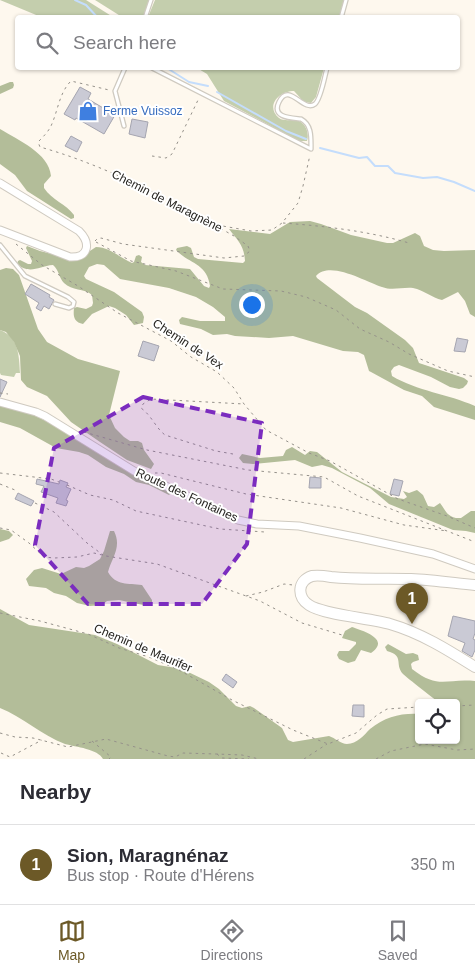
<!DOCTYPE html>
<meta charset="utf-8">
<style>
body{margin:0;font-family:Helvetica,sans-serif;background:#f7f7f7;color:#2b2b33}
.controls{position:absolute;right:15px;bottom:15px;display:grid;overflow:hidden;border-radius:5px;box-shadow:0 1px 4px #0004}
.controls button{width:45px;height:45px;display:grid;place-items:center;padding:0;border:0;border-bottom:1px solid #e1e1e2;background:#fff;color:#2b2b33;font:25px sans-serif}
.you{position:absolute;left:251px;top:304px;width:18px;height:18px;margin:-12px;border:4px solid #fff;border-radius:50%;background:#1a73e8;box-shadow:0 0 0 8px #1a73e833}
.badge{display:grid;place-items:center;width:32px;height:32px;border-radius:50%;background:#6c5927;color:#fff;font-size:16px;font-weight:700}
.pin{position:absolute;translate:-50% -41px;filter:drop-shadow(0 1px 2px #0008)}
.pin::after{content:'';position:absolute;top:26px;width:18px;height:15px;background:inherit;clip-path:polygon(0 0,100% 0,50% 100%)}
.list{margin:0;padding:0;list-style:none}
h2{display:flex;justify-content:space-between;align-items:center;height:65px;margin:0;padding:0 20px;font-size:21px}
h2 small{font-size:16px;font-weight:400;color:#7c7c81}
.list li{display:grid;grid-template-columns:32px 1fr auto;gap:15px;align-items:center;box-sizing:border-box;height:80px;padding:0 20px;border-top:1px solid #e1e1e2}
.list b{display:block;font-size:19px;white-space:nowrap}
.list p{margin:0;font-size:16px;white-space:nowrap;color:#7c7c81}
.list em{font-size:16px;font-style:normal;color:#7c7c81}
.icon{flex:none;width:28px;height:28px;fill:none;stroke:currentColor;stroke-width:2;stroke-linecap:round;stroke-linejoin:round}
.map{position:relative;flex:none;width:475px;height:759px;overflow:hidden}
.search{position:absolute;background:#fff;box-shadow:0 1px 4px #0004;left:15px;right:15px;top:15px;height:55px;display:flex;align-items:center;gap:12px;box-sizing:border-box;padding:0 18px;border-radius:5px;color:#7c7c81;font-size:19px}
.sheet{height:145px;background:#fff}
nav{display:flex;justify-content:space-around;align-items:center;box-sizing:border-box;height:70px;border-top:1px solid #e1e1e2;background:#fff;font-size:14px;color:#7c7c81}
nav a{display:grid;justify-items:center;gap:2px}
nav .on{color:#6c5927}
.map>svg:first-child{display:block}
.green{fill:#c4cead}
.forest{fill:#b3bd99}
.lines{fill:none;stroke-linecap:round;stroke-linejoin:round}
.stream{stroke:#c4ddfc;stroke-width:2}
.building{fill:#cacad5;stroke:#a5a5b0}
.service-casing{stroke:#cfcac0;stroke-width:5.5}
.minor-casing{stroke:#cfcac0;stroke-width:9}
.secondary-casing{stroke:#cfcac0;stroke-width:12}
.path{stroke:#95918a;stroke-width:1;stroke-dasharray:2.5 4;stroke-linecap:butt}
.service{stroke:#fff;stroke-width:3}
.minor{stroke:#fff;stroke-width:7}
.secondary{stroke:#fff;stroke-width:10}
.marked{fill:#7b2cbf;fill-opacity:0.2;stroke:#7b2cbf;stroke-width:4;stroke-dasharray:10 6;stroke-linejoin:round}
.labels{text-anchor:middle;stroke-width:4;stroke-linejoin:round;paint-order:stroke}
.shop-label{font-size:12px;fill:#366cbe;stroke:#fff;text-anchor:start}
.street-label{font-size:12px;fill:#25231f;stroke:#fff}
</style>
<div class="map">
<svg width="475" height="759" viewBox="0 0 475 759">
<rect width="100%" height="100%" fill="#fef8ee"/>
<!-- green -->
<path class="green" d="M0,0h86l27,17h-72z
M95,0h54l-6,18 -21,-1z
M155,0h189l-5,17h-191z
M197,68h127l-8,29 -5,6 -7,-1 -10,-11c-15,0 -29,15 -15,27 7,5 17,-1 23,5 5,4 7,12 5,18h-8l-75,-40 -17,-27z
M0,330c19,7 19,26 20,43h-4l-2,4 -13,-2 -1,-2z"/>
<!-- forest -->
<path class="forest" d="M10,82h3l1,3 -1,3 -13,6v-8z
M0,129c18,11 49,24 51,47l-7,8v4c8,12 22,16 30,27v3l-3,1 -44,-28 -12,-16 -15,-11z
M310,221l11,3 30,11 36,8h6l22,-10 5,3 4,10 9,4 11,1 31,-1v67l-5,-3 -5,-13 -7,-9 -16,8c-10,-2 -18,-10 -29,-12 -11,-1 -21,3 -31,-1 -16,-5 -52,-27 -66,-11l1,2 38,29 12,6 38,27 8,8 6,15 45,15 4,3 -1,3 -4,4 -4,1 -9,-2 -19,-10 -32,-12 -5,2 -3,4 1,5c25,15 56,18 83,30v14l-41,-13 -12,-11 -18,-6 -33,-18 -2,-1 -5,-16 -6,-3 -15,-1 -50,-15 -24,2 -34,-2 -8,-2 -14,1 -12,-6 -21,-5 -1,-4 3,-3 18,4h25v-4l-12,-10 -17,-10 -27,-9 -49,-9 -16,-14 -7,-1 -8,3 -5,9 2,3 28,13 28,20 2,5 -1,6 -9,2 -8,-10 -11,-7 -6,-2 -17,8 -9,10c-9,-2 -10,-7 -9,-16l3,-1 9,2 6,-3 1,-3 -1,-8c-8,-7 -20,-4 -28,-12 -5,-5 -5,-13 -11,-18 -14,1 -23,10 -36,-1l1,-3 2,-1 8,4h3l1,-3 -6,-13 1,-2 13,5 36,9 20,-13c14,0 24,11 36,16l2,-1 2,-6 3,-1 3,2 -1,5 4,3 45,4 14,17 5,2 1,-2c-3,-23 -21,-22 -34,-36l1,-2 10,-2 4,2 3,9 4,2 45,4 2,-2c-1,-16 -7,-20 -16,-32l41,5 20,-12z
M6,268l7,1 6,6 19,54 9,13 31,17 42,12 -11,44 6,13 9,9 6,4h8l4,2 2,7 10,14 -3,5 -24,-9 -27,-18 -29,-20 -24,-26 -20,-9 -6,-7 -1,-24 -6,-14 -8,-10 -6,-2v-60z
M0,406l27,6 23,11 20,13 72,41 29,14v2l-2,2 -20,-10 -13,-3 -12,-8 -18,-7 -18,-12 -9,-3 -23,-4 -36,-20 -20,-6z
M292,447l13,8 5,-4 7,1 25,20 49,25 13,2 3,-2 -4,-6 6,2 8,-3 6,5 5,11 6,1 6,-4c6,8 8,16 21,15l10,-7h4v22l-9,-2 -13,-1 -64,-26 -19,-16 -38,-20 -10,-3 -10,2 -17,-7 -42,4 -10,-1 -4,-5 3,-4 18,4 23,-2 3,-6z
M0,529l9,2 4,4 -4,4 -9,3z
M110,531h4c8,16 -2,26 -6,41 8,14 20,11 34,13l10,15v3l-4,3 -29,-6 -12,1 -5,4 -12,1 -13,-3 -11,-7 -12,-3 -8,-5 -17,-2 -3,-7 8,-9 8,-2 19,6 15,-7 8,1 5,-2 11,-7 4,-8z
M0,609l29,16 66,10 22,9 41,21 24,4 27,13 10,7 17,17 6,2 8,-2 4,2 28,20 6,12 5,2 36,-6c6,2 12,8 18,8 10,0 17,-9 23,-15 15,-12 31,-16 49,-15v26h37v-37c-4,0 -12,1 -16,0 -2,-1 -34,-26 -37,-29 -9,-10 2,-18 -16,-23l-2,-4 3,-3 18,10 7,-1 5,2 1,5 -6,2 -2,2 1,5c27,21 34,9 63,12v78h-372c-5,-10 -27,-12 -38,-15 -24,-9 -42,-27 -65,-36z
M352,627c11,4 39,12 19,26l-10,-3 -6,11 -7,2 -9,-4 -2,-4 2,-4h10l7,-7v-2l-14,-4 3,-7z"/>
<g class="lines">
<!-- stream -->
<path class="stream" d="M75,0l11,5 12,13
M167,68l22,14 19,4
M217,92l69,39 20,8
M320,148l39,10 8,-1 8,9h13l7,7 28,5 14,-1 17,5 21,9"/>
</g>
<!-- building -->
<path class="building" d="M80,87l11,6 -3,6 27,16 -11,19 -28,-16 -1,2 -11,-6z
M132,119l16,3 -3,16 -16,-4z
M71,136l11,6 -5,10 -12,-6z
M31,284l19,11 -1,2 5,3 -5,9 -5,-3 -3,5 -5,-3 3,-5 -14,-9z
M457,338l11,2 -3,12 -11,-1z
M143,341l16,5 -5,15 -16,-5z
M0,379l7,3 -7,15z
M310,477l11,1v10h-12z
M37,479l22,5 1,-4 8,3 -2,4 5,2 -5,11 2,1 -2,5 -10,-3 2,-5 -17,-6 3,-6 -8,-2z
M394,479l9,2 -4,15 -9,-2z
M18,493l16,8 -3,5 -16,-7z
M453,616l22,5v12l-2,6 2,1v10l-3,7 -10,-6 3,-8 -17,-7z
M226,674l11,8 -4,6 -11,-8z
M353,705h11v12l-12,-1z"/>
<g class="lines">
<defs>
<path id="service" d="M145,18l6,-18
M341,18l5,-18
M152,68l159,81c0,-12 1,-24 -10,-30 -9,-1 -30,-1 -22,-17 10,-21 24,11 36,2 6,-5 10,-29 12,-36
M124,126l-9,-35 10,-23
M0,245l25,31 43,21 6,5 -1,4 -4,2 -14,-4"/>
<path id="minor" d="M0,183l79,48c12,12 10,27 -9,26l-70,-27
M0,402l36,10 9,4 89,55 104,49 19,4 42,2 61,12 73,16 42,15"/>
<path id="secondary" d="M475,585c-21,-2 -43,-5 -64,-6 -27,-1 -53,1 -80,-2 -6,-1 -13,-2 -19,-1 -15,5 -15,21 -3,29 15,10 61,13 81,19 31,9 58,26 85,43"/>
</defs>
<!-- service casing -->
<use href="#service" class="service-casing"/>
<!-- minor casing -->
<use href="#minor" class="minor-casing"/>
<!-- secondary casing -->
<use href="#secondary" class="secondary-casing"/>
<!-- path -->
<path class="path" d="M152,156l14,2 6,-4 27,-56
M283,223c41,3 85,8 126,20
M217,225l34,6 21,-1 10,-7 16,-20 5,-17 7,-31
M95,241l2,-2 4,-1 22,6 101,14 20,-2 6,-5 -2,-5 -14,-10c-62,-35 -126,-70 -194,-89l-2,-5c5,-5 10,-10 13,-16 7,-15 8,-33 20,-45l38,9
M96,242l35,19 45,10 47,18 58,2 25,6 30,13 24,19 29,13 20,12 39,17 27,6
M16,244l26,21 36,21 40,27 53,28 20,16 26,15 17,16 10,16 22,26 43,23 21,8 68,38 49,17 28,12
M0,393l8,1
M84,432l63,18 101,20 76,7 34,19 117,46
M233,454l-17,-3 -51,-16c-10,-8 -13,-19 -24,-27l2,-4 8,-5 93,5
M0,473l51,6 8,3
M155,473h6l85,21 95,14 63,17 43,6
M0,484l15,6
M67,485l23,10 23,5 23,11 84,18 45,3
M35,503l19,9 33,31 16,12
M0,528l11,2 18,13 15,14 10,1 23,-1 17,-4 12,3 51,8 103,37 42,22 40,12
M246,596l17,-4 21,-8 9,1
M0,613l40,8 48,13 31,14 30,9 30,13 53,30 61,30 35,14 28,-11 21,-18 10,-6 32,-2
M456,706l19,-1
M0,733l15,4 18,1 35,9 38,-8 62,17 7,1 8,-4 33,1 26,1 17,4
M92,741l19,16 -2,2
M1,753l9,4 32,-17
M217,754l5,4 27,1
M304,759l23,-15
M376,759l15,-8 34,-7 32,6 18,-1"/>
<!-- service -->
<use href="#service" class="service"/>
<!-- minor -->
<use href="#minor" class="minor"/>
<!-- secondary -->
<use href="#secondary" class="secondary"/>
</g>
<!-- marked area -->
<path class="marked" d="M143,397l119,26 -15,121 -45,60h-114l-53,-59 19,-97z"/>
<!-- icons -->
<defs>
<symbol id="shop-bare" viewBox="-9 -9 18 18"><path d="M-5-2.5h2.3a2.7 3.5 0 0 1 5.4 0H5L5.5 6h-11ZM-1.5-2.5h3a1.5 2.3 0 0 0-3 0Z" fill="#3f7fe0" stroke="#fff" stroke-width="2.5" paint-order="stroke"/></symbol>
</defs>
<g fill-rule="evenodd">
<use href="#shop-bare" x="74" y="97" width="28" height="28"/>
</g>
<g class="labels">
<!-- shop labels -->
<g class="shop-label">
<text x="103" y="115">Ferme Vuissoz</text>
</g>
<!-- street labels -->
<g class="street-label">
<text transform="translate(167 201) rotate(27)" y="4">Chemin de Maragnène</text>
<text transform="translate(188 344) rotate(33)" y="4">Chemin de Vex</text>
<text transform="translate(187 495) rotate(25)" y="4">Route des Fontaines</text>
<text transform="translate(143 648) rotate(23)" y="4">Chemin de Maurifer</text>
</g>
</g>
</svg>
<div class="controls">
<button><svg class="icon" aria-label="locate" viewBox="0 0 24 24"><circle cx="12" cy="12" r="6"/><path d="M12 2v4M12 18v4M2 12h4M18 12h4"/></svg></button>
</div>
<div class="you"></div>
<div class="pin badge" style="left:412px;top:624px">1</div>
<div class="search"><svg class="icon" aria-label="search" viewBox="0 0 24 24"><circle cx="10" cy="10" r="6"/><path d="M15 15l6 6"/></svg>Search here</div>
</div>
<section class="sheet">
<h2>Nearby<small></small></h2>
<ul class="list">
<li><span class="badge">1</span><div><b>Sion, Maragnénaz</b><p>Bus stop · Route d'Hérens</p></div><em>350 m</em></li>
</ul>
</section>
<nav>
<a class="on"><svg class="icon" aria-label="map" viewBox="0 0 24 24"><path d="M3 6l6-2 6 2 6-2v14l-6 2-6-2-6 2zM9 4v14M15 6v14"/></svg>Map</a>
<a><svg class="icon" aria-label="directions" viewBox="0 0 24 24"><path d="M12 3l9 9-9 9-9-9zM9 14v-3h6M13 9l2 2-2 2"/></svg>Directions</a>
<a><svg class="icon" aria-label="saved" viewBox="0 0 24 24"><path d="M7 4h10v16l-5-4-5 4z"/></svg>Saved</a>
</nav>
